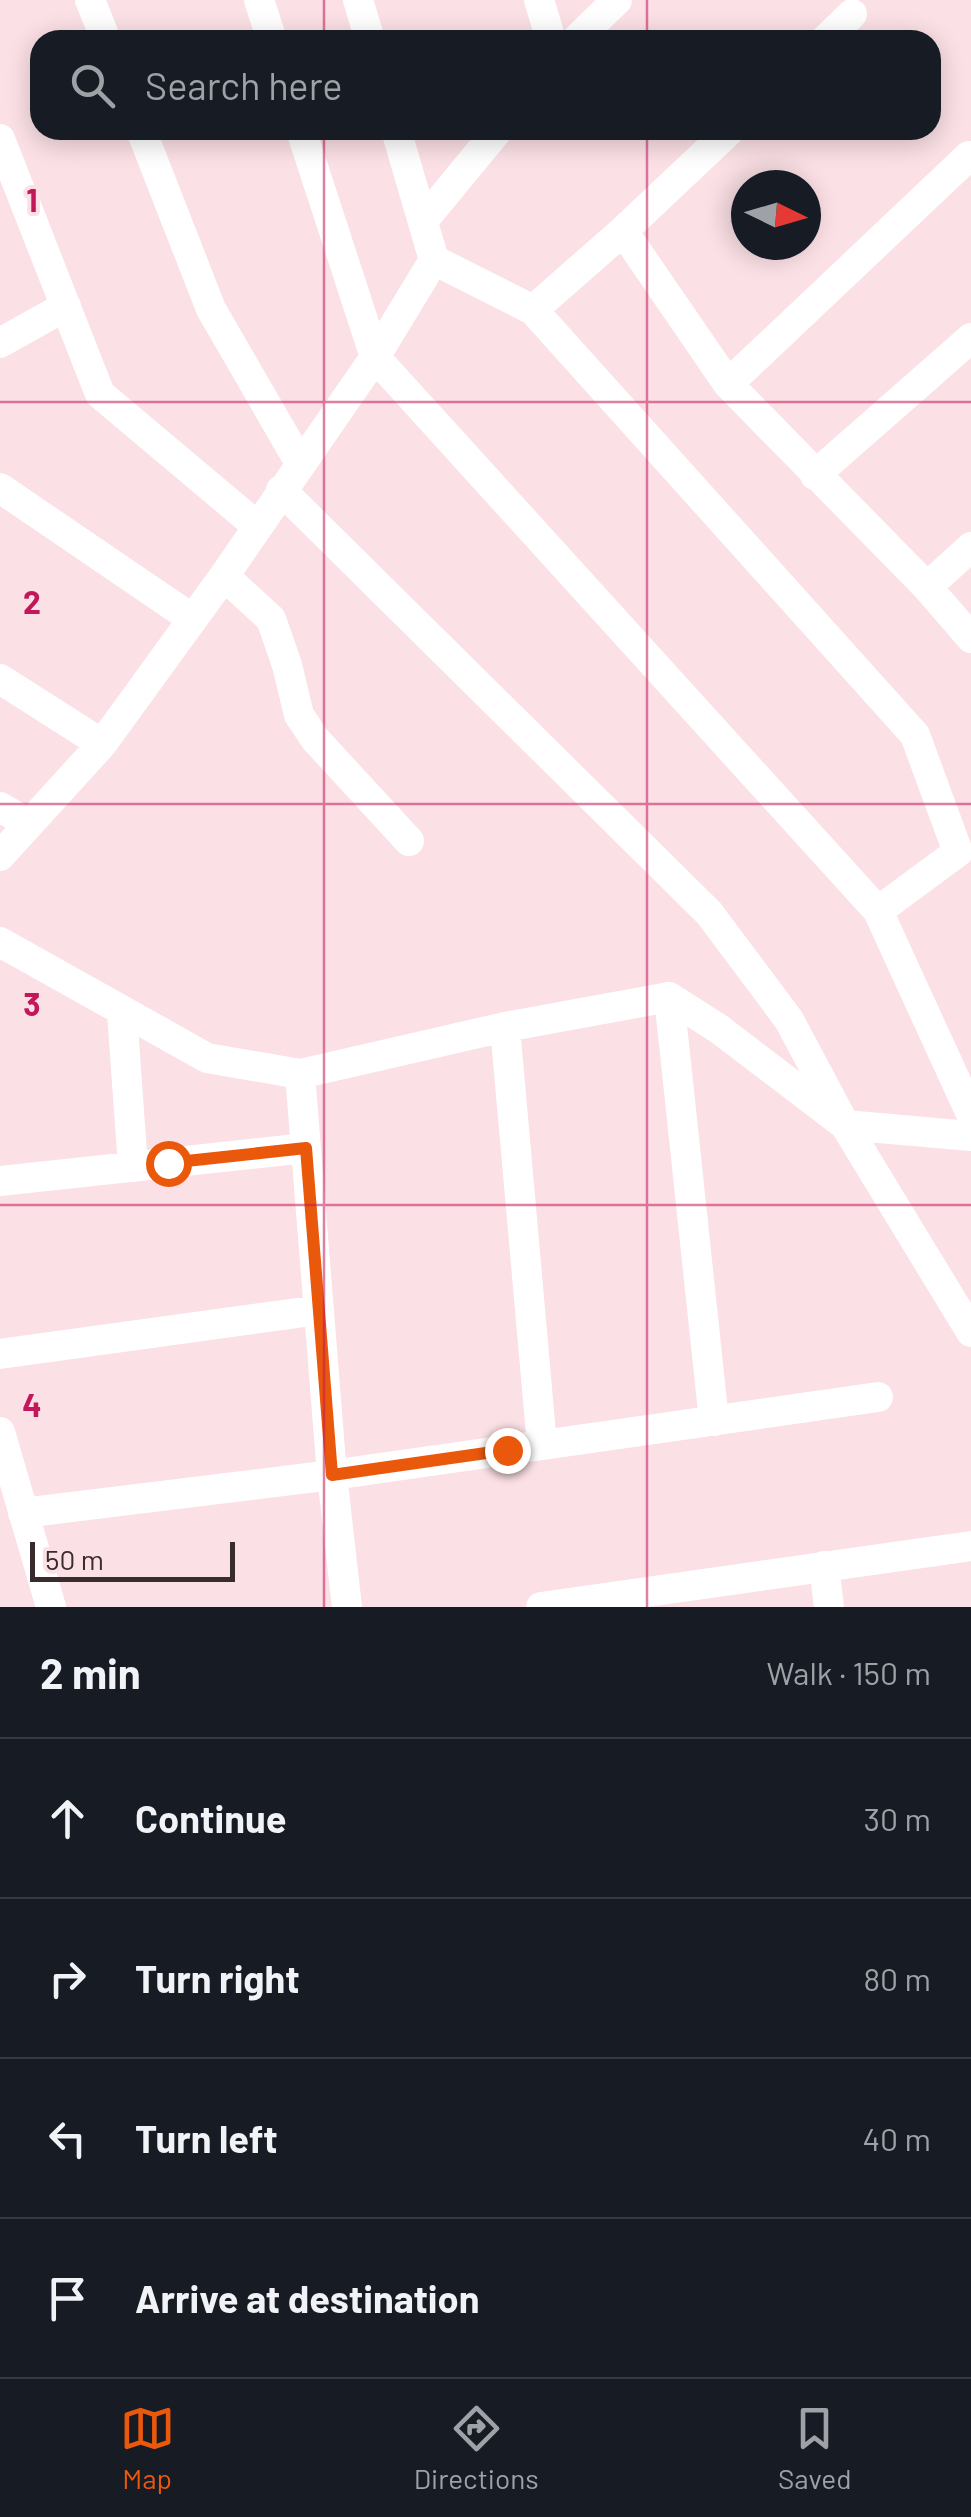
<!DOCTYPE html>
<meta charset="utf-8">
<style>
body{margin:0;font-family:Barlow,sans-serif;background:#20242c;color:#f1f3f6}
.compass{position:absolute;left:731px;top:170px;width:90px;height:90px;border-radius:50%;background:#171b24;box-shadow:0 5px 25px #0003;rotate:95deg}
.scale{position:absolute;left:30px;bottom:25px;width:205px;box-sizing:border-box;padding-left:10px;border:5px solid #392c2e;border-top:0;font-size:28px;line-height:35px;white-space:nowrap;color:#392c2e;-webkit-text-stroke:8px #fbe0e5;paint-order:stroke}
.stop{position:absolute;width:30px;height:30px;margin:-22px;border:8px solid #ea580c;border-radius:50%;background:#fff}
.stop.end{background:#ea580c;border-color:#fff;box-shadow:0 2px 10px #0008}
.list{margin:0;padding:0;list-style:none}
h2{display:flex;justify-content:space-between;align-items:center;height:130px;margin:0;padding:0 40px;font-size:42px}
h2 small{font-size:32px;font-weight:400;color:#9ea1a6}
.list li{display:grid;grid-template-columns:65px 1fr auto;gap:30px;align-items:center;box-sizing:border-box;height:160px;padding:0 40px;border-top:2px solid #363941}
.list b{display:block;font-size:38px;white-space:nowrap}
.list em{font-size:32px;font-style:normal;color:#9ea1a6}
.icon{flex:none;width:55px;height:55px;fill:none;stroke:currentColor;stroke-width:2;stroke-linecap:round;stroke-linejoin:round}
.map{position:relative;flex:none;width:971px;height:1607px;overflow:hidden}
.search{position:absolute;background:#171b24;box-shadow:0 5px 25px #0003;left:30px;right:30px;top:30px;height:110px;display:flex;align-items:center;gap:25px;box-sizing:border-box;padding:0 35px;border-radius:30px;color:#9ea1a6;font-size:38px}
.sheet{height:770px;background:#171b24}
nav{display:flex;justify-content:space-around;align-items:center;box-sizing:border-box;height:140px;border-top:2px solid #363941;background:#171b24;font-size:28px;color:#9ea1a6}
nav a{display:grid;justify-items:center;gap:5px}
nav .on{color:#ea580c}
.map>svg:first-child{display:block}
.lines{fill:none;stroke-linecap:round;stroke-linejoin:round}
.minor{stroke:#fff;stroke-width:30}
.route{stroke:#ea580c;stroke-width:12}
.grid{fill:none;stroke:#c2185b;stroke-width:2.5;stroke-opacity:0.55}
.grid-label{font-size:32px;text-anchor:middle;font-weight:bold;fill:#c2185b;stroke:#fbe0e5;stroke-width:8;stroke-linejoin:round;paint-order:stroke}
</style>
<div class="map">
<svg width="971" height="1607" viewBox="0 0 971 1607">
<rect width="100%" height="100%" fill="#fbe0e5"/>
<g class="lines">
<!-- minor -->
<path class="minor" d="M90,0l16,40
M259,0l13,40
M358,0l12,40
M539,0l12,40
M576,40l41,-40
M825,40l27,-26
M141,130l70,179 89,154
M301,130l74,227 503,554 93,203
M396,130l38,130 99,50 382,425 43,117 -80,59
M0,139l100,255 157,132
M423,221l75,-91
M623,231l105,153 199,203 44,51
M533,310l90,-79 107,-101
M0,343l66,-37
M728,384l241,-228 2,3
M815,475l156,-137
M0,488l191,130
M281,490l428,423 80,107 56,105 126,207
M224,576l47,43 16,46 12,50 16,24 94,102
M927,587l44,-40
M0,679l102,65
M0,807l29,17
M0,856l102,-112 122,-168 151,-219 59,-97
M0,942l207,116 93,16 205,-47 164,-30 50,32 126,96 126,11
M669,997l45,424
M122,1013l11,154
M505,1027l37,418
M300,1074l32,401 15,132
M0,1181l306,-33
M0,1354l319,-44
M0,1432l51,175
M23,1513l309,-38 546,-78
M824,1566l5,41
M541,1607l430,-61"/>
</g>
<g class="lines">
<!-- route -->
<path class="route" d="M168,1163l138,-15 26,327 175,-25"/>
</g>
<!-- grid -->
<path class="grid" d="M324,0v40M647,0v40M324,130v1477M647,130v1477M0,402h971M0,804h971M0,1205h971"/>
<g class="grid-label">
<text x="32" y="212">1</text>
<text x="32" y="614">2</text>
<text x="32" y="1016">3</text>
<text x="32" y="1417">4</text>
</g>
</svg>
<svg class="compass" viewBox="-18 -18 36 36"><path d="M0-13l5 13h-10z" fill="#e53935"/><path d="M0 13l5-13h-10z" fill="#9ea1a6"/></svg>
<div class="scale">50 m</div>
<div class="stop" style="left:168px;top:1163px"></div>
<div class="stop end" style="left:507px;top:1450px"></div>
<div class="search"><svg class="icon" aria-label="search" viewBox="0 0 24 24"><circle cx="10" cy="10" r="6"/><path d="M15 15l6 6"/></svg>Search here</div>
</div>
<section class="sheet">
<h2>2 min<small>Walk · 150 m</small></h2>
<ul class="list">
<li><svg class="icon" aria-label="ahead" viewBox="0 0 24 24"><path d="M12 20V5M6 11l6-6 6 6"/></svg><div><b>Continue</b></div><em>30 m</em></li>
<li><svg class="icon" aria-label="right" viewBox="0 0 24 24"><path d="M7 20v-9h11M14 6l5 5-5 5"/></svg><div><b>Turn right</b></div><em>80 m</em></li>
<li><svg class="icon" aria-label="left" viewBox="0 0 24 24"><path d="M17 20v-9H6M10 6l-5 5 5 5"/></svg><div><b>Turn left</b></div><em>40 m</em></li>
<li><svg class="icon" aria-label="arrive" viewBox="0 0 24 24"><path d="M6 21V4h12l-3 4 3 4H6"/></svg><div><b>Arrive at destination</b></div></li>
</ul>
</section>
<nav>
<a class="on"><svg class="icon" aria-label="map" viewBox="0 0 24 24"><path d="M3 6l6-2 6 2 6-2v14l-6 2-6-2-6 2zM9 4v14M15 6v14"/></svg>Map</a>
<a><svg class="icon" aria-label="directions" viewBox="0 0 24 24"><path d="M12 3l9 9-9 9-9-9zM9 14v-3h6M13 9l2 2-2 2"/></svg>Directions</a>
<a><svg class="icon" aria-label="saved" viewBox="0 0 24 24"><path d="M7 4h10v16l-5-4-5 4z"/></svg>Saved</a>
</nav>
